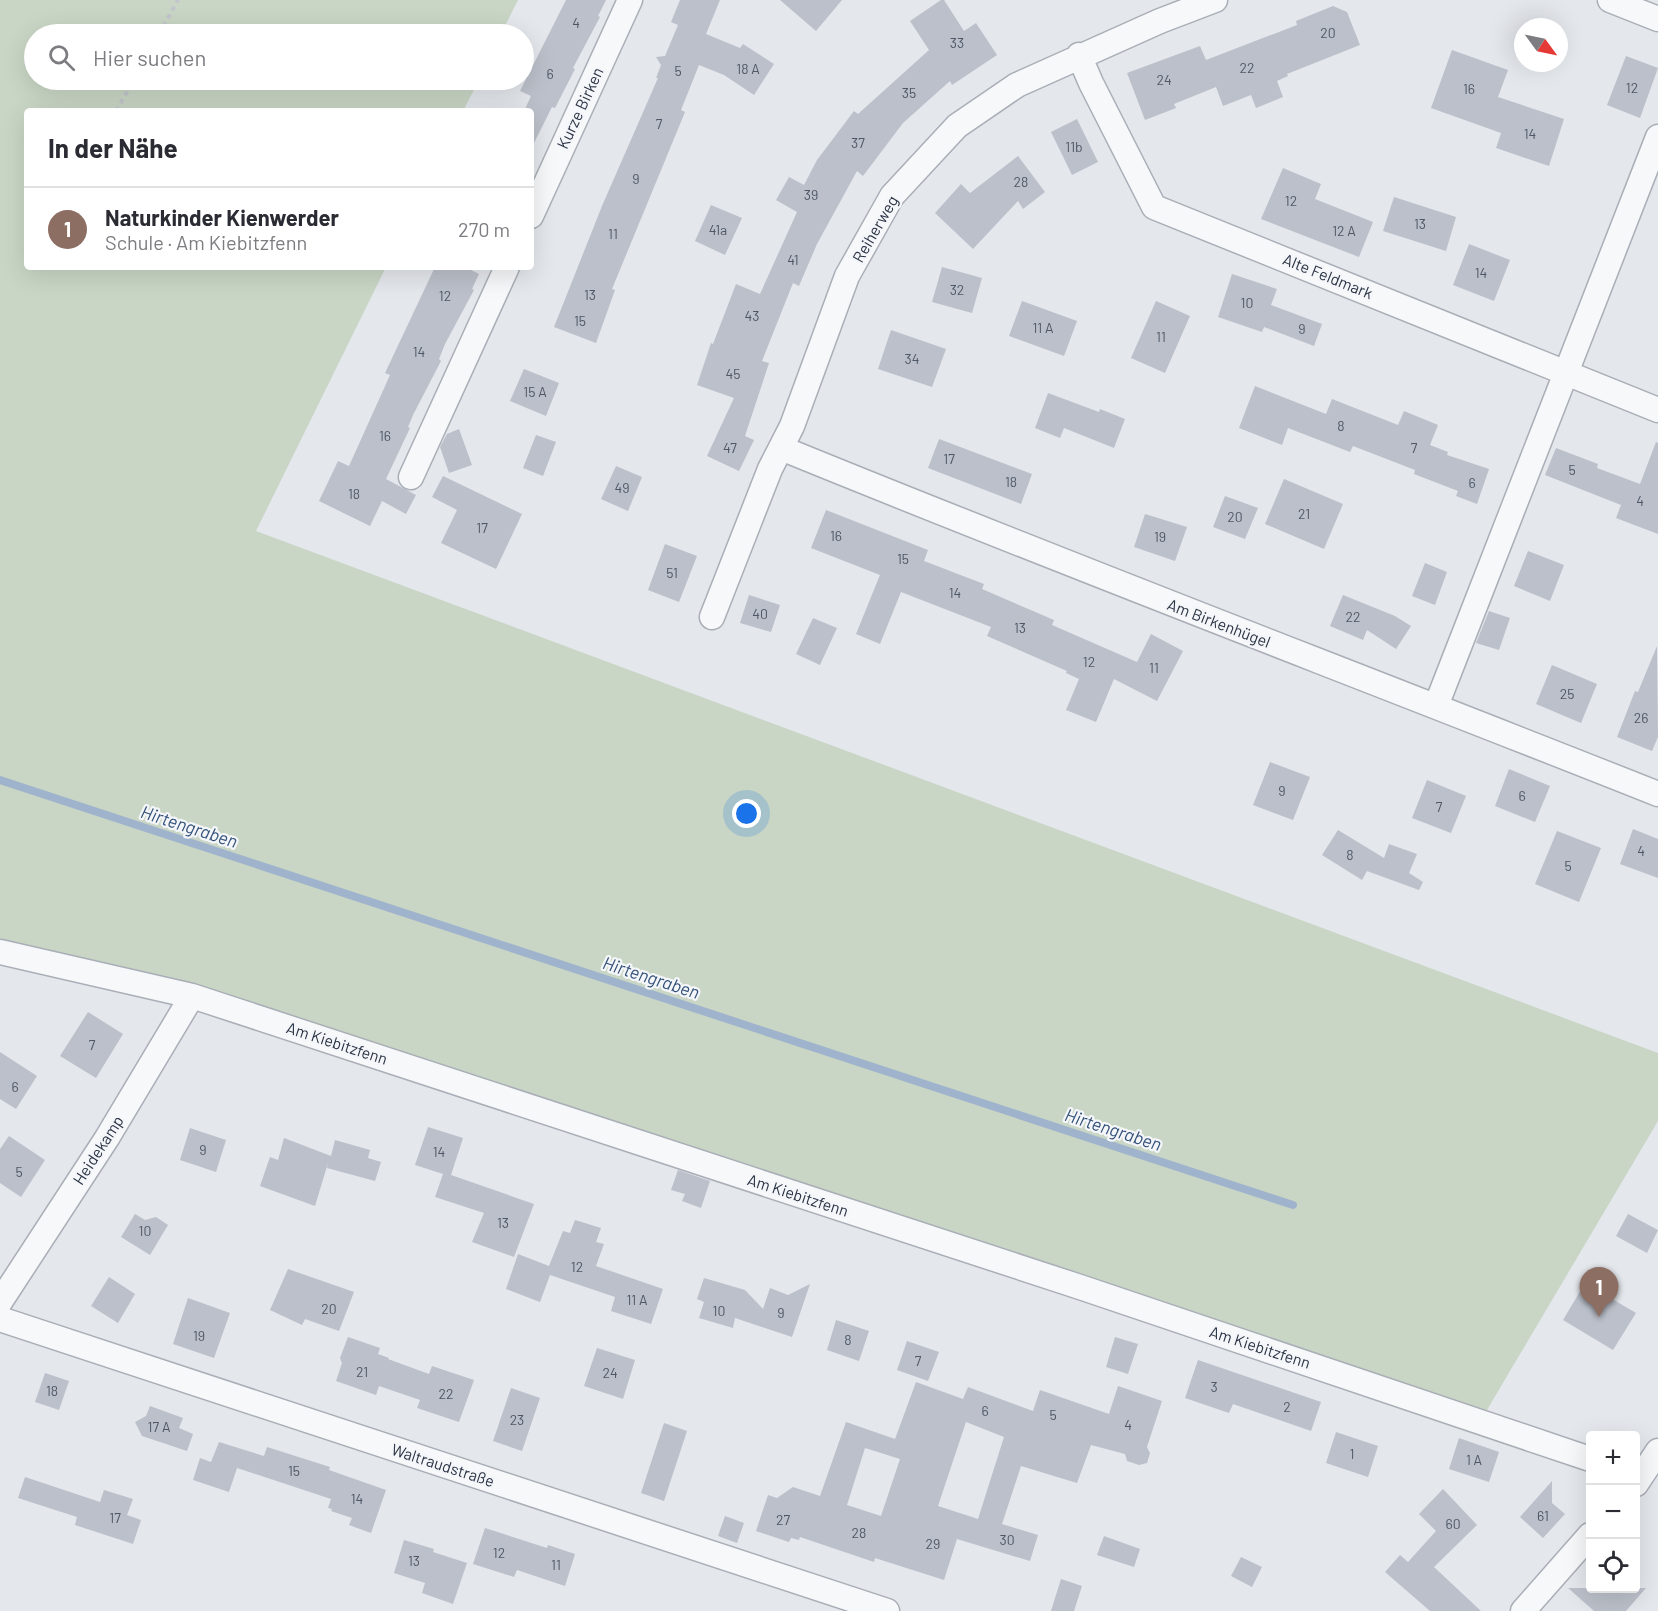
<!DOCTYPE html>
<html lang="de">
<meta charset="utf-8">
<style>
body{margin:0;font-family:Barlow,sans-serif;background:#f2f2f3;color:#2b2b33}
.controls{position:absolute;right:18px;bottom:18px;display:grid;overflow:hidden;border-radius:6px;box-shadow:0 6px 24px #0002}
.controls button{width:54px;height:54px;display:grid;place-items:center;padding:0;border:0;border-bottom:2px solid #e1e1e2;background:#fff;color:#2b2b33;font:30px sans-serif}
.compass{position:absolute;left:1514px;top:18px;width:54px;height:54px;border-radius:50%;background:#fff;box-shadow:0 6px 24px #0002;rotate:123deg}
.you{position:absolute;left:747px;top:814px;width:21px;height:21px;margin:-15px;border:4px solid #fff;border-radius:50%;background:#1a73e8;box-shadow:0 0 0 9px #1a73e833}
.badge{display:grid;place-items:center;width:39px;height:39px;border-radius:50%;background:#b45309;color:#fff;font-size:20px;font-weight:700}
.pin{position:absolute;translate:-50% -50px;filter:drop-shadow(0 2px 3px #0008)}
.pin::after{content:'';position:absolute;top:32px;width:21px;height:18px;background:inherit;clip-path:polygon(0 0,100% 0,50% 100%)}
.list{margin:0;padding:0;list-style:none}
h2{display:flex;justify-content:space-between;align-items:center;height:78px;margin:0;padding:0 24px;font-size:26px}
h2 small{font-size:20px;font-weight:400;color:#7c7c81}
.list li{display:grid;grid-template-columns:39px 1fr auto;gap:18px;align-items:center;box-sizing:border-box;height:84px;padding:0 24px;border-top:2px solid #e1e1e2}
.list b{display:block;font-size:22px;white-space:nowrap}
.list p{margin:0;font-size:20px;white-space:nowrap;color:#7c7c81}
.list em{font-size:20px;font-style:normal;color:#7c7c81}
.icon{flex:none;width:33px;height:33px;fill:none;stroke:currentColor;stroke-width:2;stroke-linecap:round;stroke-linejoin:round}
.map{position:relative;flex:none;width:1658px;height:1611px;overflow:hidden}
.search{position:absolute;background:#fff;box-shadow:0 6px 24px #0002;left:24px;top:24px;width:510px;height:66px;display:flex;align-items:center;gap:15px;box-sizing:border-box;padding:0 21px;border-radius:33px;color:#7c7c81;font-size:22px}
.panel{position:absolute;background:#fff;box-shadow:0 6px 24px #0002;left:24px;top:108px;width:510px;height:162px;border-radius:6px}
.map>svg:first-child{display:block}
.green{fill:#c9d6c5}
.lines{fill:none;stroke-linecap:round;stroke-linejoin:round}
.stream{stroke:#9fb4cc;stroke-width:8}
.building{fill:#bbc0ca;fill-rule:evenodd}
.street-casing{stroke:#a9aeb7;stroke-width:27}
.path{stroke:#c2c5cb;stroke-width:4;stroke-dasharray:4.5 4.5;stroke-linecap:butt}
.street{stroke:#f7f8fa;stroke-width:24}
.labels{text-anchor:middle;stroke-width:4.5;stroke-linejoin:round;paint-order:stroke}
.number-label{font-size:14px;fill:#4f5766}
.street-label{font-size:16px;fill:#2b3445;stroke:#f4f6f9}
.water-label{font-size:18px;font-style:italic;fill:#34527a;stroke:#f4f6f9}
</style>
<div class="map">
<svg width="1658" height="1611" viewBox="0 0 1658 1611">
<rect width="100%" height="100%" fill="#e4e7ec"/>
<!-- green -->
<path class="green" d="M0,0h518l-17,34h-467v46h445l-16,31h-436v156h359l-130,264 1402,522v68l-174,294 -1484,-472z"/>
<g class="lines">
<!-- stream -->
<path class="stream" d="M0,780l1293,425"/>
</g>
<!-- building -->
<path class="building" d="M566,0h40l-8,16 2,1 -27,51 2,1 -20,39 -3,-1 -21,42v-38h-7l7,-15 -11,-5z
M680,0h40l-14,34 34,14 3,-4 31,20 -20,31 -30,-20 -25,-10 -18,45 4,2 -73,177 3,1 -19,53 -42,-16 48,-121 56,-128h-2l5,-13 -5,-8 9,-1 13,-31 -7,-3z
M780,0h62l-26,31z
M941,0h3l20,31 12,-8 21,32 -45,30 -2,-4 -47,42 -40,53 -6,-5 -40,73 -18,42 -6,-3 -31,78 7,2 -24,73 9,4 -15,31 -32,-15 27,-58 -37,-13 14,-42 2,1 23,-60 24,10 37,-82 -21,-12 13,-23 15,8 13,-25 37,-49 4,3 71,-64 -19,-29z
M1333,6l14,6 13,33 -73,29 1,2 -11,5 6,16 -27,11 -5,-13 -28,11 -7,-19 -42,17 2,4 -31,12 -18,-47 73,-27 6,14 91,-35 -1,-4z
M1452,50l56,20 -10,27 66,22 -15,47 -53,-18 5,-15 -70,-25z
M1626,56l32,12 -18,50 -33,-13z
M1077,119l21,43 -26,13 -21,-43z
M1018,156l27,36 -22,17 -5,-8 -45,48 -38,-36 26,-29 9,9z
M1283,168l38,16 -6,15 58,23 -14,35 -98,-38z
M1394,197l62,20 -10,34 -63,-20z
M711,205l31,13 -17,37 -30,-14z
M1469,244l41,16 -16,41 -41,-16z
M435,267h30l14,7 -7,15 2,1 -29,54 -6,15 2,2 -28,54 -5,12 2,1 -24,51 30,16 -10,19 -24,-13 -12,25 -51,-25 19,-40 11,5 41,-91 -5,-2z
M942,267l40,11 -10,35 -40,-11z
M1232,274l45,15 -6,16 51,19 -8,22 -50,-19 -2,5 -44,-15z
M1022,301l55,20 -13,35 -55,-20z
M1156,301l34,15 -25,57 -34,-15z
M891,330l55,19 -14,38 -54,-18z
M524,369l35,14 -13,33 -36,-15z
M1255,386l71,28 6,-15 66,26 6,-14 34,14 -8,20 18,7 -1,3 42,14 -12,35 -21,-8 2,-5 -44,-17 1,-4 -62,-24 -3,6 -62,-24 -6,17 -43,-17z
M1048,393l51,19 1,-3 25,10 -11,29 -50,-20 -4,10 -25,-10z
M459,429l13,36 -23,8 -9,-26 7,-13z
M536,435l20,7 -13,34 -20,-8z
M939,439l93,35 -11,30 -93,-36z
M1656,442l2,1v91l-42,-16 5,-13 -76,-30 11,-27 42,16 -1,4 43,16z
M616,466l26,11 -14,34 -27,-12z
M443,476l79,38 -26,55 -55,-26 16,-33 -25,-13z
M1284,479l59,25 -19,45 -59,-25z
M1225,496l33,12 -13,31 -32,-12z
M826,510l102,40 -4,11 60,23 -2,5 72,31 -2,5 85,37 14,-28 32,17 -26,50 -43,-22 -18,43 -30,-12 13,-31 -13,-6 1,-2 -80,-35 4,-9 -90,-35 -21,52 -24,-10 24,-59 -69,-27z
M1145,514l42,13 -12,34 -41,-14z
M665,544l32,12 -18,46 -31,-12z
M1528,551l36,14 -14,36 -36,-15z
M1425,563l22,9 -12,33 -23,-9z
M749,595l31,10 -9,27 -31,-9z
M1343,595l52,21 16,10 -15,23 -29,-19 -4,10 -33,-14z
M1489,611l21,7 -11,32 -23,-7z
M813,618l24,10 -17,37 -24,-11z
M1657,646l1,91 -6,14 -35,-14 18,-46 3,1z
M1552,665l45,19 -16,39 -45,-19z
M1270,762l40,15 -17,43 -40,-15z
M1509,769l41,17 -15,36 -40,-16z
M1427,780l39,16 -15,37 -39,-15z
M1633,829l25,10v39l-38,-14z
M1338,830l46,28 5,-14 28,10 -8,19 14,9 -4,8 -52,-19 -5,9 -40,-25z
M1557,831l44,17 -22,54 -44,-18z
M88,1012l35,22 -27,44 -36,-22z
M0,1052l37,24 -21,33 -16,-10z
M428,1127l35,11 -12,37 83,29 -20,53 -42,-15 12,-29 -49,-16 8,-23 -28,-9z
M190,1128l36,12 -10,32 -36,-12z
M9,1136l36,24 -24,37 -21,-14v-34z
M284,1138l47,18 4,-16 35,10 -2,8 13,4 -6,19 -48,-13 1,-5 -13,43 -55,-20 10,-29 8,3z
M678,1170l32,11 -9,27 -19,-7 3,-7 -14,-4z
M135,1214l10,6 11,-3 12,8 -18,30 -29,-18z
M1628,1214l30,16 -11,23 -31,-17z
M575,1220l26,8 -5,14 8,2 -8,22 67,23 -12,35 -40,-13 4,-14 -65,-22 -10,27 -34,-13 12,-35 31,12 14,-35 7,2z
M288,1269l66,23 -15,39 -34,-12 -3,6 -32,-15z
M109,1277l26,17 -17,29 -27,-17z
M704,1278l41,12 18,19 7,-21 18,7 22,-11 -18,53 -57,-19 -2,10 -34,-10 5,-16 -7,-3z
M1585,1283l51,30 -23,37 -50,-30z
M188,1298l42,15 -16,45 -41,-14z
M836,1320l33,11 -10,30 -32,-11z
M348,1337l32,11 -2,6 11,4 -1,1 41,15 3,-8 42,14 -15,42 -42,-14 3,-8 -41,-14 -3,9 -40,-14 6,-18 -2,-5z
M1115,1337l23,7 -10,30 -22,-7z
M907,1341l32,11 -11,29 -31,-11z
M597,1348l38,12 -12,39 -39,-13z
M1198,1360l123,42 -10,29 -78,-27 -4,9 -44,-15z
M45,1373l24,8 -10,29 -24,-8z
M916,1382l47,17 5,-12 65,24 7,-21 69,24 9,-28 44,15 -15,46 3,6 -3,10 -8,2 -12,-4 -2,-7 -34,-9 -14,38 -56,-17 -19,58 36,11 -8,26 -73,-22 -13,41 -69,-22 -1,4 -74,-25 -1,3 -8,-2 -2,4 -33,-11 12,-36 9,3 16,-11 27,9 26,-74 49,17zM966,1422l38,15 -26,82 -40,-13zM865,1448l35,11 -19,57 -34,-11z
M511,1388l29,10 -18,53 -29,-10z
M150,1406l33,12 -4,10 14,6 -6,17 -45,-15 -7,-14 11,-6z
M664,1423l23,8 -23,70 -23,-8z
M1336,1432l42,14 -10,31 -42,-14z
M1459,1438l40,14 -10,30 -40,-13z
M219,1442l45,14 3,-9 63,20 -1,3 57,20 -15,43 -22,-8 3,-7 -21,-7 1,-2 -4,-1 3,-9 -94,-31 -8,24 -36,-12 7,-22 11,4z
M25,1477l75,25 4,-12 29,9 -6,16 14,5 -8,24 -58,-19 2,-8 -59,-19z
M1552,1481v22l13,11 -22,24 -23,-21z
M1443,1489l34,36 -43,42 47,44h-51l-45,-39 15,-17 8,7 28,-31 -17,-17z
M725,1516l19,7 -7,20 -19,-7z
M485,1528l62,20 1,-3 27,9 -10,32 -48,-16 -3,7 -41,-13z
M1104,1536l36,13 -6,18 -37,-12z
M404,1540l30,9 -1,3 34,11 -14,41 -31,-11 3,-10 -31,-10z
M1241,1557l21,10 -10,20 -21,-11z
M1061,1579l21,7 -8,25h-23z
M1568,1588h78l-20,23h-32z"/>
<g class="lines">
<defs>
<path id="street" d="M1610,0l48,19
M1079,55l12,28 63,124 504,203
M531,216l99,-216
M781,448c291,119 585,230 877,346
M411,477l96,-210
M712,617l58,-148 22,-43 55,-150 45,-80 65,-70 60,-41 143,-64 55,-21
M1436,706l222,-569
M0,952l192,44 885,290 513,173
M0,1302l107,-164 85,-142
M0,1319l887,292
M1636,1484l22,-33
M1523,1611l67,-76"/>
</defs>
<!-- street casing -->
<use href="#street" class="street-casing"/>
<!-- path -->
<path class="path" d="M159,34l19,-34
M116,111l18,-31"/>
<!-- street -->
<use href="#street" class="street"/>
</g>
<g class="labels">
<!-- number labels -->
<g class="number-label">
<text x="576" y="28">4</text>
<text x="1328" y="38">20</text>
<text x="957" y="48">33</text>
<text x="1247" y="73">22</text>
<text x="748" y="74">18 A</text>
<text x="678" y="76">5</text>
<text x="550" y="79">6</text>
<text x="1164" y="85">24</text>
<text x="1632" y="93">12</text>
<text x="1469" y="94">16</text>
<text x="909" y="98">35</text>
<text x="659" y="129">7</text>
<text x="1530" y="139">14</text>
<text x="858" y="148">37</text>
<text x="1074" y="152">11b</text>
<text x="636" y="184">9</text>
<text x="1021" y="187">28</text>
<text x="811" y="200">39</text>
<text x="1291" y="206">12</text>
<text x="1420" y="229">13</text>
<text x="718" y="235">41a</text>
<text x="1344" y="236">12 A</text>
<text x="613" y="239">11</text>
<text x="793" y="265">41</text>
<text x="1481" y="278">14</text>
<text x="957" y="295">32</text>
<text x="590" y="300">13</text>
<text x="445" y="301">12</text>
<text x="1247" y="308">10</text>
<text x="752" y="321">43</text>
<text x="580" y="326">15</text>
<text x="1043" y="333">11 A</text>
<text x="1302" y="334">9</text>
<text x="1161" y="342">11</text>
<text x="419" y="357">14</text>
<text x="912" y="364">34</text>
<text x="733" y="379">45</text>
<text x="535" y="397">15 A</text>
<text x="1341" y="431">8</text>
<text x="385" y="441">16</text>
<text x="730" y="453">47</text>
<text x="1414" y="453">7</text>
<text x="949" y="464">17</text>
<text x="1572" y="475">5</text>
<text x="1011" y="487">18</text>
<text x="1472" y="488">6</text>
<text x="622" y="493">49</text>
<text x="354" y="499">18</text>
<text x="1640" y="506">4</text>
<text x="1304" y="519">21</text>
<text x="1235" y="522">20</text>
<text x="482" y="533">17</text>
<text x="836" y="541">16</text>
<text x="1160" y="542">19</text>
<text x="903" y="564">15</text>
<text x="672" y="578">51</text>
<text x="955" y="598">14</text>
<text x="760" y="619">40</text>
<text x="1353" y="622">22</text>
<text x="1020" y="633">13</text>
<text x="1089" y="667">12</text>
<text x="1154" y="673">11</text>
<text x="1567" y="699">25</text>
<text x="1641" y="723">26</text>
<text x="1282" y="796">9</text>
<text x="1522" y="801">6</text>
<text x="1439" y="812">7</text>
<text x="1641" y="856">4</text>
<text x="1350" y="860">8</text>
<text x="1568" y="871">5</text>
<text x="92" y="1050">7</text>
<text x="15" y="1092">6</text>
<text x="203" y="1155">9</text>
<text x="439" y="1157">14</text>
<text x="19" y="1177">5</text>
<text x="503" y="1228">13</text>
<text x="145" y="1236">10</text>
<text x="577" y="1272">12</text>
<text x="637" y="1305">11 A</text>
<text x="329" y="1314">20</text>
<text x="719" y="1316">10</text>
<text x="781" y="1318">9</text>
<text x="199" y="1341">19</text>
<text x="848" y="1345">8</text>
<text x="918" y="1366">7</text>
<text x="362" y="1377">21</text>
<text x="610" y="1378">24</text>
<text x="1214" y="1392">3</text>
<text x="52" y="1396">18</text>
<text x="446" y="1399">22</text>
<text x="1287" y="1412">2</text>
<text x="985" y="1416">6</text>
<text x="1053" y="1420">5</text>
<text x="517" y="1425">23</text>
<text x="1128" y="1430">4</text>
<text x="159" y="1432">17 A</text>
<text x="1352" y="1459">1</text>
<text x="1474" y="1465">1 A</text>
<text x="294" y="1476">15</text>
<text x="357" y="1504">14</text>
<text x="1543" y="1521">61</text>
<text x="115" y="1523">17</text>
<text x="783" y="1525">27</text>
<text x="1453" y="1529">60</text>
<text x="859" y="1538">28</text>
<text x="1007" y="1545">30</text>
<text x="933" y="1549">29</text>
<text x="499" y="1558">12</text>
<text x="414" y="1566">13</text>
<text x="556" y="1570">11</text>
</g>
<!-- street labels -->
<g class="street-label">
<text transform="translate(580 108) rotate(-65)" y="6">Kurze Birken</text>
<text transform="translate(875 229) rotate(-60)" y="6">Reiherweg</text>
<text transform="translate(1328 276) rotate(22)" y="6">Alte Feldmark</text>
<text transform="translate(1219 623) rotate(21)" y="6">Am Birkenhügel</text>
<text transform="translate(337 1043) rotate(18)" y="6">Am Kiebitzfenn</text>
<text transform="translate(98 1150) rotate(-57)" y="6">Heidekamp</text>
<text transform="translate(798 1195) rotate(18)" y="6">Am Kiebitzfenn</text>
<text transform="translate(1260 1347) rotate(18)" y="6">Am Kiebitzfenn</text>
<text transform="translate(443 1465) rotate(18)" y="6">Waltraudstraße</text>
</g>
<!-- water labels -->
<g class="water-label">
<text transform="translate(189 827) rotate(18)" y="6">Hirtengraben</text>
<text transform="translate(651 978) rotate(18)" y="6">Hirtengraben</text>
<text transform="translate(1113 1130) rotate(18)" y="6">Hirtengraben</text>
</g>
</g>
</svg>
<div class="controls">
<button>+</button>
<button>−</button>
<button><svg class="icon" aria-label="locate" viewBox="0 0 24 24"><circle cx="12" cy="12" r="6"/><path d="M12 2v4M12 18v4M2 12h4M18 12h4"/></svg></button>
</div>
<svg class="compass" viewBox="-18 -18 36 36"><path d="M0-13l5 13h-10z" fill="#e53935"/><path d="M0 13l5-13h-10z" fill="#7c7c81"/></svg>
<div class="you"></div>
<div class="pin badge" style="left:1599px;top:1317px;background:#8d6e63">1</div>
<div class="search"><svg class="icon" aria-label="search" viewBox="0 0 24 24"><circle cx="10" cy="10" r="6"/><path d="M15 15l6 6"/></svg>Hier suchen</div>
<section class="panel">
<h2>In der Nähe<small></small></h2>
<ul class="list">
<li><span class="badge" style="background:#8d6e63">1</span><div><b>Naturkinder Kienwerder</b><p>Schule · Am Kiebitzfenn</p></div><em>270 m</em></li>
</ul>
</section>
</div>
